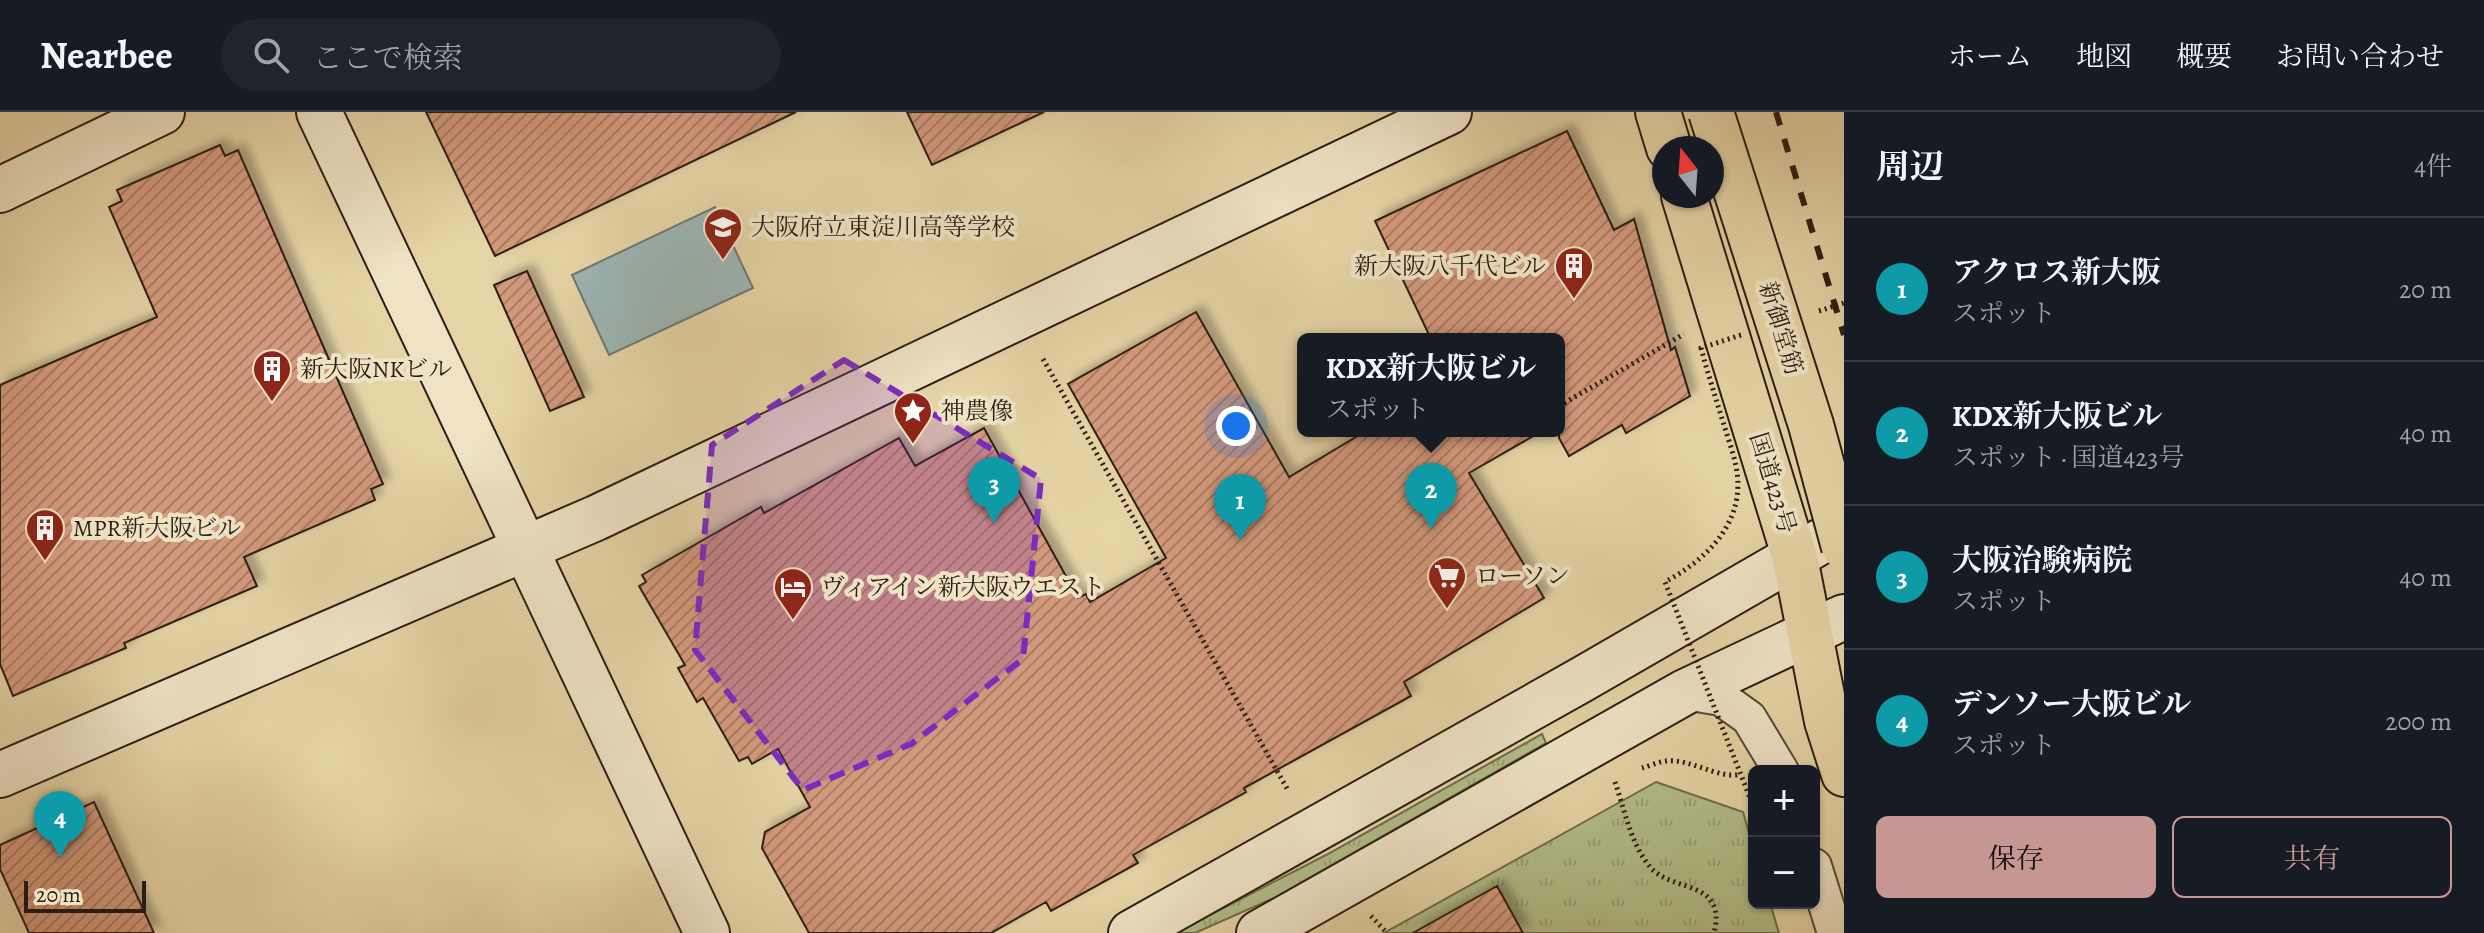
<!DOCTYPE html>
<html lang="ja">
<meta charset="utf-8">
<style>
body{margin:0;font-family:Alegreya,"Noto Serif JP",serif;background:#20242c;color:#f1f3f6}
.controls{position:absolute;right:24px;bottom:24px;display:grid;overflow:hidden;border-radius:12px;box-shadow:0 2px 6px #0004}
.controls button{width:72px;height:72px;display:grid;place-items:center;padding:0;border:0;border-bottom:2px solid #363941;background:#171b24;color:#f1f3f6;font:40px sans-serif}
.compass{position:absolute;left:1652px;top:24px;width:72px;height:72px;border-radius:50%;background:#171b24;box-shadow:0 2px 6px #0004;rotate:343deg}
.scale{position:absolute;left:24px;bottom:20px;width:122px;box-sizing:border-box;padding-left:8px;border:4px solid #2d1d13;border-top:0;font-size:22px;line-height:28px;white-space:nowrap;color:#2d1d13;-webkit-text-stroke:6px #eee3c5;paint-order:stroke}
.you{position:absolute;left:1236px;top:314px;width:28px;height:28px;margin:-20px;border:6px solid #fff;border-radius:50%;background:#1a73e8;box-shadow:0 0 0 12px #1a73e833}
.badge{display:grid;place-items:center;width:52px;height:52px;border-radius:50%;background:#c59692;color:#fff;font-size:26px;font-weight:700}
.pin{position:absolute;translate:-50% -66px;filter:drop-shadow(0 2px 4px #0008)}
.pin::after{content:'';position:absolute;top:42px;width:28px;height:24px;background:inherit;clip-path:polygon(0 0,100% 0,50% 100%)}
.popup{position:absolute;left:1297px;top:221px;width:268px;height:104px;box-sizing:border-box;display:grid;place-content:center;border-radius:12px;background:#171b24;filter:drop-shadow(0 2px 6px #0005);font-size:26px;white-space:nowrap;color:#9ea1a6}
.popup b{font-size:30px;color:#f1f3f6}
.popup::after{content:'';position:absolute;left:50%;top:100%;margin-left:-16px;border:16px solid transparent;border-top-color:#171b24}
.list{margin:0;padding:0;list-style:none}
h2{display:flex;justify-content:space-between;align-items:center;height:104px;margin:0;padding:0 32px;font-size:34px}
h2 small{font-size:26px;font-weight:400;color:#9ea1a6}
.list li{display:grid;grid-template-columns:52px 1fr auto;gap:24px;align-items:center;box-sizing:border-box;height:144px;padding:0 32px;border-top:2px solid #363941}
.list b{display:block;font-size:30px;white-space:nowrap}
.list p{margin:0;font-size:26px;white-space:nowrap;color:#9ea1a6}
.list em{font-size:26px;font-style:normal;color:#9ea1a6}
.actions{display:flex;gap:16px;padding:24px 32px}
.actions a{flex:1;padding:18px 0;border:2px solid #c59692;border-radius:12px;text-align:center;font-size:28px;color:#c59692}
.actions .main{background:#c59692;color:#111}
.icon{flex:none;width:44px;height:44px;fill:none;stroke:currentColor;stroke-width:2;stroke-linecap:round;stroke-linejoin:round}
.map{position:relative;flex:none;width:1844px;height:821px;overflow:hidden}
header{display:flex;align-items:center;gap:48px;box-sizing:border-box;height:112px;padding:0 40px;background:#171b24;border-bottom:2px solid #363941}
header strong{font-size:38px}
nav{display:flex;gap:44px;margin-inline-start:auto;font-size:28px}
.search{width:560px;height:72px;background:#20242c;display:flex;align-items:center;gap:20px;box-sizing:border-box;padding:0 28px;border-radius:44px;color:#9ea1a6;font-size:30px}
main{display:flex}
aside{flex:1;background:#171b24}
.map>svg:first-child{display:block}
.grass{fill:url(#grass-tufts);stroke:#706d4e;stroke-width:2}
.water{fill:#9bb5b3;stroke:#6f7873;stroke-width:2}
.building{fill:url(#building-hatch);stroke:#2d1d13;stroke-width:2;filter:url(#shadow)}
.lines{fill:none;stroke-linecap:round;stroke-linejoin:round}
.street-casing{stroke:#5b4b38;stroke-width:38}
.secondary-casing{stroke:#2d1d13;stroke-width:48}
.highway-casing{stroke:#2d1d13;stroke-width:48}
.path{stroke:#2d1d13;stroke-width:5;stroke-dasharray:2 4;stroke-linecap:butt}
.street{stroke:#eee3c5;stroke-width:34}
.secondary{stroke:#eee3c5;stroke-width:44}
.highway{stroke:#e5d4a6;stroke-width:44}
.rail{stroke:#2d1d13;stroke-width:6;stroke-dasharray:14 14;stroke-linecap:butt}
.highway-bridge-casing{stroke:#2d1d13;stroke-width:48;stroke-linecap:butt}
.path-bridge{stroke:#2d1d13;stroke-width:5;stroke-dasharray:2 4;stroke-linecap:butt}
.highway-bridge{stroke:#e5d4a6;stroke-width:44}
.marked{fill:#7b2cbf;fill-opacity:0.2;stroke:#7b2cbf;stroke-width:6;stroke-dasharray:16 10;stroke-linejoin:round}
.labels{text-anchor:middle;stroke-width:8;stroke-linejoin:round;paint-order:stroke}
.poi-label{font-size:24px;fill:#2d1d13;stroke:#eee3c5;text-anchor:start}
.street-label{font-size:24px;fill:#2d1d13;stroke:#eee3c5}
</style>
<header>
<strong>Nearbee</strong>
<div class="search"><svg class="icon" aria-label="search" viewBox="0 0 24 24"><circle cx="10" cy="10" r="6"/><path d="M15 15l6 6"/></svg>ここで検索</div>
<nav><a>ホーム</a><a>地図</a><a>概要</a><a>お問い合わせ</a></nav>
</header>
<main>
<div class="map">
<svg width="1844" height="821" viewBox="0 0 1844 821">
<defs>
<pattern id="grass-tufts" width="24" height="20" patternUnits="userSpaceOnUse" patternTransform="scale(2)"><rect width="24" height="20" fill="#b2bd89"/><path d="M3 7l-1-3M5 7V3M7 7l1-3M15 17l-1-3M17 17v-4M19 17l1-3" fill="none" stroke="#99a275"/></pattern>
<pattern id="building-hatch" width="6" height="6" patternUnits="userSpaceOnUse" patternTransform="scale(2)"><rect width="6" height="6" fill="#d3997c"/><path d="M-1 1l2-2M0 6l6-6M5 7l2-2" fill="none" stroke="#ac7c64"/></pattern>
<filter id="shadow"><feDropShadow dx="7" dy="-7" stdDeviation="4" flood-color="#0004"/></filter>
</defs>
<rect width="100%" height="100%" fill="#e5d4a6"/>
<filter id="stains"><feTurbulence type="fractalNoise" baseFrequency=".0025" numOctaves="4"/><feColorMatrix values="0 0 0 0 .2 0 0 0 0 .09 0 0 0 0 .02 0 0 0 .5 -.17"/></filter>
<radialGradient id="worn" r=".72"><stop offset=".6" stop-color="#630" stop-opacity="0"/><stop offset="1" stop-color="#630" stop-opacity=".3"/></radialGradient>
<!-- grass -->
<path class="grass" d="M1542,622l4,9 -272,155 -79,35h-13l-1,-3 145,-75z
M1656,670l87,30 11,38v53h16l9,30h-395z"/>
<!-- water -->
<path class="water" d="M715,95l38,81 -144,67 -37,-80z"/>
<!-- building -->
<path class="building" d="M426,0h370l-301,144z
M907,0h137l-112,53z
M1567,19l47,99 20,-11 37,131 4,-3 15,49 -64,37 -4,-8 -53,31 -10,-18v-99h-128l-56,-118z
M220,33l5,11 13,-6 145,334 -12,5 4,11 -131,57 13,29 -133,57 2,5 -113,48 -13,-32v-279l157,-68 -48,-110 13,-6 -5,-11z
M527,159l57,126 -34,14 -56,-126z
M1196,200l93,165 77,-46h176l-73,42 75,125 -140,84 7,14 -167,92 2,4 -113,63 5,8 -87,48 -5,-9 -55,31h-182l-47,-85 3,-16 45,-25 -32,-58 -26,15 -4,-7 -9,4 -36,-63 -6,4 -19,-34 7,-3 -46,-79 7,-4 -4,-7 119,-68 3,6 135,-75 16,28 69,-38 94,170 8,-4 4,8 76,-44 -98,-174z
M94,690l60,131h-125l-29,-64v-24z
M1497,774l26,47h-110z"/>
<g class="lines">
<defs>
<path id="street" d="M1685,580l36,6 28,20 32,53
M1814,754l21,67"/>
<path id="secondary" d="M319,0l388,821
M0,78l162,-78
M0,663l596,-257 853,-406
M1131,821l450,-253 263,-152
M1259,821l426,-241 159,-75"/>
<path id="highway" d="M1658,0l11,36
M1684,84l111,362 32,163 17,53"/>
</defs>
<!-- street casing -->
<use href="#street" class="street-casing"/>
<!-- secondary casing -->
<use href="#secondary" class="secondary-casing"/>
<!-- highway casing -->
<use href="#highway" class="highway-casing"/>
<!-- path -->
<path class="path" d="M1043,247l246,433
M1559,294l125,-72
M1642,656c7,-2 16,-6 24,-7 24,-3 54,19 74,13
M1615,670c10,29 16,64 37,87 22,23 75,11 62,64
M1371,804l16,17"/>
<!-- street -->
<use href="#street" class="street"/>
<!-- secondary -->
<use href="#secondary" class="secondary"/>
<!-- highway -->
<use href="#highway" class="highway"/>
<!-- rail -->
<path class="rail" d="M1776,0l68,223"/>
<defs>
<path id="highway-bridge" d="M1711,0l100,313 33,122"/>
</defs>
<!-- highway-bridge casing -->
<use href="#highway-bridge" class="highway-bridge-casing"/>
<!-- path-bridge -->
<path class="path-bridge" d="M1819,199l25,-8
M1741,223l-40,13c7,26 15,51 23,77 4,13 9,27 12,41 11,54 -27,92 -71,116l89,226"/>
<!-- highway-bridge -->
<use href="#highway-bridge" class="highway-bridge"/>
</g>
<!-- marked area -->
<path class="marked" d="M844,248l197,119 -18,180 -112,85 -108,46 -108,-140 17,-205z"/>
<!-- icons -->
<defs>
<symbol id="school-pin" viewBox="-11 -11 22 30"><path d="M0 17L-7.5 6A9.5 9.5 0 1 1 7.5 6Z" fill="#8f2418" stroke="#eee3c5"/><path d="M0-5L7-2L0 1L-7-2ZM-4 1L0 2.5L4 1V4Q0 6-4 4Z" fill="#fff"/></symbol>
<symbol id="building-pin" viewBox="-11 -11 22 30"><path d="M0 17L-7.5 6A9.5 9.5 0 1 1 7.5 6Z" fill="#8f2418" stroke="#eee3c5"/><path d="M-4-6H4V6H1V3H-1V6H-4ZM-2.5-4.3h1.7v1.8h-1.7ZM.8-4.3h1.7v1.8H.8ZM-2.5-1h1.7V.8h-1.7ZM.8-1h1.7V.8H.8Z" fill="#fff"/></symbol>
<symbol id="sight-pin" viewBox="-11 -11 22 30"><path d="M0 17L-7.5 6A9.5 9.5 0 1 1 7.5 6Z" fill="#8f2418" stroke="#eee3c5"/><path d="M0-6L1.8-2.2L6-1.7L2.9 1.2L3.7 5.4L0 3.3L-3.7 5.4L-2.9 1.2L-6-1.7L-1.8-2.2Z" fill="#fff"/></symbol>
<symbol id="supermarket-pin" viewBox="-11 -11 22 30"><path d="M0 17L-7.5 6A9.5 9.5 0 1 1 7.5 6Z" fill="#8f2418" stroke="#eee3c5"/><path d="M-6-5.5h2.5l.6 2H6L4.5 2H-2.5L-4.4-4H-6ZM-1.5 3.2a1.3 1.3 0 1 0 .1 0ZM3 3.2a1.3 1.3 0 1 0 .1 0Z" fill="#fff"/></symbol>
<symbol id="hotel-pin" viewBox="-11 -11 22 30"><path d="M0 17L-7.5 6A9.5 9.5 0 1 1 7.5 6Z" fill="#8f2418" stroke="#eee3c5"/><path d="M-6-4.5h1.5V1H6V5H4.5V3h-9V5H-6ZM-4 0a1.8 1.8 0 1 1 3.6 0ZM.5 0V-2.5h3Q6-2.5 6 0Z" fill="#fff"/></symbol>
</defs>
<g fill-rule="evenodd">
<use href="#school-pin" x="701" y="93" width="44" height="60"/>
<use href="#building-pin" x="1552" y="132" width="44" height="60"/>
<use href="#building-pin" x="250" y="235" width="44" height="60"/>
<use href="#sight-pin" x="891" y="277" width="44" height="60"/>
<use href="#building-pin" x="23" y="394" width="44" height="60"/>
<use href="#supermarket-pin" x="1425" y="442" width="44" height="60"/>
<use href="#hotel-pin" x="771" y="453" width="44" height="60"/>
</g>
<g class="labels">
<!-- poi labels -->
<g class="poi-label">
<text x="751" y="123">大阪府立東淀川高等学校</text>
<text x="1546" y="162" text-anchor="end">新大阪八千代ビル</text>
<text x="300" y="265">新大阪NKビル</text>
<text x="941" y="307">神農像</text>
<text x="73" y="424">MPR新大阪ビル</text>
<text x="1475" y="472">ローソン</text>
<text x="821" y="483">ヴィアイン新大阪ウエスト</text>
</g>
<!-- street labels -->
<g class="street-label">
<text transform="translate(1781 216) rotate(73)" y="8">新御堂筋</text>
<text transform="translate(1773 371) rotate(73)" y="8">国道423号</text>
</g>
</g>
<rect width="100%" height="100%" filter="url(#stains)"/>
<rect width="100%" height="100%" fill="url(#worn)"/>
</svg>
<div class="controls">
<button>+</button>
<button>−</button>
</div>
<svg class="compass" viewBox="-18 -18 36 36"><path d="M0-13l5 13h-10z" fill="#e53935"/><path d="M0 13l5-13h-10z" fill="#9ea1a6"/></svg>
<div class="scale">20 m</div>
<div class="you"></div>
<div class="pin badge" style="left:1240px;top:428px;background:#0f9aa8">1</div>
<div class="pin badge" style="left:1431px;top:417px;background:#0f9aa8">2</div>
<div class="popup"><b>KDX新大阪ビル</b>スポット</div>
<div class="pin badge" style="left:994px;top:411px;background:#0f9aa8">3</div>
<div class="pin badge" style="left:60px;top:745px;background:#0f9aa8">4</div>
</div>
<aside>
<h2>周辺<small>4件</small></h2>
<ul class="list">
<li><span class="badge" style="background:#0f9aa8">1</span><div><b>アクロス新大阪</b><p>スポット</p></div><em>20 m</em></li>
<li><span class="badge" style="background:#0f9aa8">2</span><div><b>KDX新大阪ビル</b><p>スポット · 国道423号</p></div><em>40 m</em></li>
<li><span class="badge" style="background:#0f9aa8">3</span><div><b>大阪治験病院</b><p>スポット</p></div><em>40 m</em></li>
<li><span class="badge" style="background:#0f9aa8">4</span><div><b>デンソー大阪ビル</b><p>スポット</p></div><em>200 m</em></li>
</ul>
<div class="actions"><a class="main">保存</a><a>共有</a></div>
</aside>
</main>
